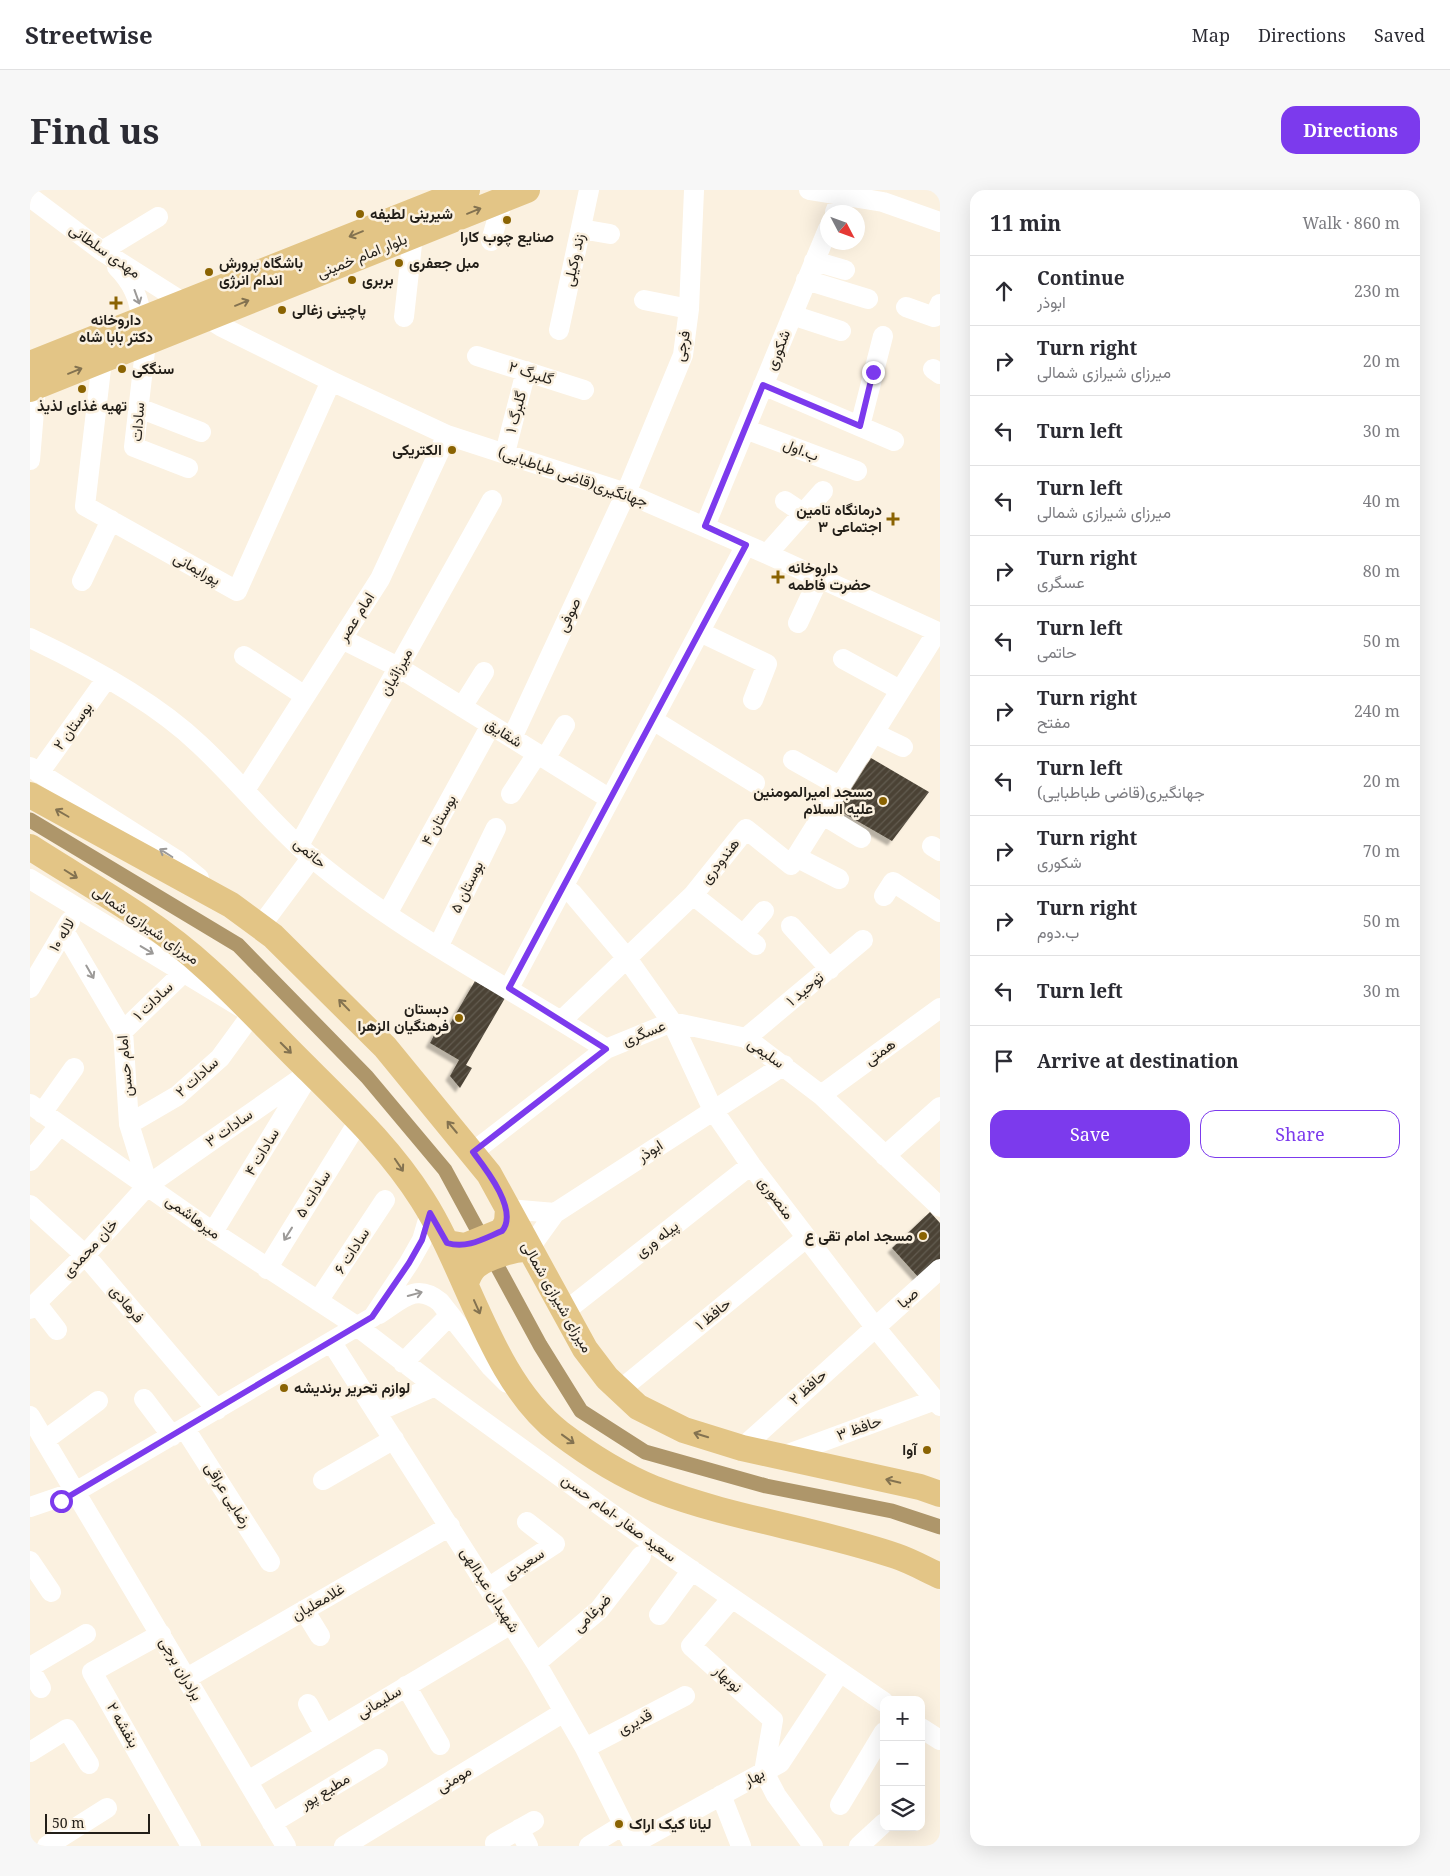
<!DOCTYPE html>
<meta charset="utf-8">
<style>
body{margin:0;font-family:"Noto Serif",Vazirmatn,serif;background:#f7f7f7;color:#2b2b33}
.controls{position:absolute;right:15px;bottom:15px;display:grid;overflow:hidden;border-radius:10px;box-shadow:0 5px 20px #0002}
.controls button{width:45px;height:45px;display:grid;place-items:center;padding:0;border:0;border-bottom:1px solid #e1e1e2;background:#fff;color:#2b2b33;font:25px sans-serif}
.compass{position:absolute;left:790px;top:15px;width:45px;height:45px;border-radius:50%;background:#fff;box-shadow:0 5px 20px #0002;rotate:131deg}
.scale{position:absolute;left:15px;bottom:12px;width:105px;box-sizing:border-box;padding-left:5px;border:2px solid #231f19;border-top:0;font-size:14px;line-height:18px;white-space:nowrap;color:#231f19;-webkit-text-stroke:4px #fbf1e0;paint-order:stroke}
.stop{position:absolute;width:15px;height:15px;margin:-11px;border:4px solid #7c3aed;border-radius:50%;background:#fff}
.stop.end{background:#7c3aed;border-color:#fff;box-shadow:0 1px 5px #0008}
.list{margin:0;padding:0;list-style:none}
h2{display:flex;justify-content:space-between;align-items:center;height:65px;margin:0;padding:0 20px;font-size:21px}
h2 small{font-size:16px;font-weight:400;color:#7c7c81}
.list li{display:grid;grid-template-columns:32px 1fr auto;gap:15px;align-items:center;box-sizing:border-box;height:70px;padding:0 20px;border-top:1px solid #e1e1e2}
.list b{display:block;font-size:19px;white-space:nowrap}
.list p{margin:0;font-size:16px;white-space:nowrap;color:#7c7c81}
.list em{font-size:16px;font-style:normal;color:#7c7c81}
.actions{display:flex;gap:10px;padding:15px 20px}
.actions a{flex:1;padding:11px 0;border:1px solid #7c3aed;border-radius:15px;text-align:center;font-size:18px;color:#7c3aed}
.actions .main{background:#7c3aed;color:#fff}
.icon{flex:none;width:28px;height:28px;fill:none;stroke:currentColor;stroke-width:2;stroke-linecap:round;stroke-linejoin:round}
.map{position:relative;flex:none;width:910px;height:1656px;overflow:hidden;border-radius:15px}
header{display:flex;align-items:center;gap:30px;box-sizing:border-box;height:70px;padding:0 25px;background:#fff;border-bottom:1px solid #e1e1e2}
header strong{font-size:24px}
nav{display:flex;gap:28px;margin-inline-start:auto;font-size:18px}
.intro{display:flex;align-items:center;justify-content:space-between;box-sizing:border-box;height:120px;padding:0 30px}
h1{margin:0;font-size:35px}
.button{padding:12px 22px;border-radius:15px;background:#7c3aed;color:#fff;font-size:18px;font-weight:700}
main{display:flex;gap:30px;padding:0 30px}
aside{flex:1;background:#fff;border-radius:15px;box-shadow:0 5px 20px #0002}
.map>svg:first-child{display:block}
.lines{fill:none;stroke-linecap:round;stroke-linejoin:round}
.canal{stroke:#ae966a;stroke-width:15}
.building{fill:url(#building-hatch);filter:url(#shadow)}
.minor{stroke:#fff;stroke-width:20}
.major{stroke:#e3c586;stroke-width:26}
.oneway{stroke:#837250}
.oneway2{stroke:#9c9a98}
.route{stroke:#7c3aed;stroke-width:6}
.poi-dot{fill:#8a6302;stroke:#fbf1e0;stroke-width:2}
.labels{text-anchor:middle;stroke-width:5;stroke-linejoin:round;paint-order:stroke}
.poi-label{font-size:15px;font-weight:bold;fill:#231f19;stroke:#fbf1e0;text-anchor:start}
.street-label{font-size:15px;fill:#231f19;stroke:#fbf1e0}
</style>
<header>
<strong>Streetwise</strong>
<nav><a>Map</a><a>Directions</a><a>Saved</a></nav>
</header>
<div class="intro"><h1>Find us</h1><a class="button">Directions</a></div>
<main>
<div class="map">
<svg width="910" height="1656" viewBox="0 0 910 1656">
<defs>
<pattern id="building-hatch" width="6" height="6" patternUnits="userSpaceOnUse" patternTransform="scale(1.25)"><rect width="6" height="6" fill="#4b4335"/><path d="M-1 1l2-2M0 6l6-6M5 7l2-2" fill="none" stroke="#625b50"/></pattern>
<filter id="shadow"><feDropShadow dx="-4.5" dy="4.5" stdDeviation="1" flood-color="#0004"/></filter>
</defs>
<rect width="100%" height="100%" fill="#fbf1e0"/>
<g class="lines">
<!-- canal -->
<path class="canal" d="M0,630l208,125 129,132 78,93 95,175 41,66 64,41 121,34 126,25 48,16"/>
</g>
<!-- building -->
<path class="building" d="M841,568l58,34 -37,49 -54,-31z
M445,791l30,17 -39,67 6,3 -12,20 -10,-12 9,-16 -29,-17 7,-13 7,4z
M900,1022l10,11v36l-21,19 -27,-30z"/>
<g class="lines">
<!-- minor -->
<path class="minor" d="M779,0l74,12 57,20
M0,7l72,54 120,76 109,54 116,54 179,58 141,61 173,79
M805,22l7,-17
M551,39l29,5
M461,51l12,-42
M72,61l56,-34
M784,71l31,9
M87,77c15,15 23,31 24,52
M776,90l62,19
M614,110l45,9
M876,117l28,10 6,-13
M762,125l49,16
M374,127l9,-82v-11
M529,140l30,-140
M116,152l-12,105 54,21
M447,166l107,34
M72,170l-17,146 152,85 94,-210
M903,179l7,5
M733,195l131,56
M109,218l62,24
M830,236l23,-90
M715,239l112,42
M475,263l21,-82
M0,270l6,-73
M755,311l18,12
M675,336l123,-297
M737,364l56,-63
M52,391l29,-61
M768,433l21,-45
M670,442l67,32 -14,36
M0,448c55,26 125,64 169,106 39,36 72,79 112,113 90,76 197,129 295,192
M312,449l56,28 212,132
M214,466l61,40
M813,469l57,31
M432,517l22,-35
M623,530l102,63
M844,543l29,14
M482,548l114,-245 57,-138 6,-46 5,-119
M515,569l20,-34
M763,570l48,27
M0,577l148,94 21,17
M9,583l68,-95
M215,600l135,-211 67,-144
M481,604l26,-40
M793,625l38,23
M269,655l193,-345
M902,656l8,5
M766,667l43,22
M0,689l222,135 -32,44 -43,38 -48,28
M542,703l54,64 46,65 74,16 75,57 119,112
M663,705l63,50
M854,706l9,-14 47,30
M357,724l104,-189
M761,736l39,43
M230,737l52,-70
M34,741l59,100 6,93 19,61
M713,745l21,-24
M408,757l58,-119
M0,798l40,-67
M479,798l237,-443
M532,830l131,-125 53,-66 45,36 146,-233
M93,841l61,-59
M716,848l117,-98
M791,905l119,-87
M0,914l183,128 145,95 77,59 217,157 232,159
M12,923l32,-45
M443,962l133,-103 66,-27 41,88 38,55 124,162 65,79
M855,966l55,-49
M0,971l30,-36
M0,1015l55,50 132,155
M478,1019l47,4
M183,1042l94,-154
M499,1059l26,-36 229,-148
M237,1079l93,-150
M288,1111l67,-101
M6,1113l21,27
M0,1119l55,-54 63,-70 162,-113
M533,1123l188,-148
M349,1124c22,-14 37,-32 61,-12l51,65 16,16
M302,1153l204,320 49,85 49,98
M373,1173l47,-48
M590,1200l186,-152
M114,1209l28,37
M346,1222l59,-26
M0,1226l256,430
M155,1239l85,133
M15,1250l53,-39
M712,1258l198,-179
M753,1266l152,-56
M293,1290l71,-41
M0,1317l47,-16 296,-174 36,-54 13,-23 8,-27
M0,1371l21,31
M458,1398l67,-44 -28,-22
M702,1408l-41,48 82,74 -9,52 12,23 37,51
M274,1420l16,26
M629,1425l33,-45
M131,1444l-69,38 99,174
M506,1473l63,-53 42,-54
M0,1477l56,-33
M0,1479l11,19
M157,1488l263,-152
M376,1496l34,59
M278,1514l17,31
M891,1538l19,12
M555,1558l100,-52
M0,1562l37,-23 22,35
M218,1591l263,-157
M691,1605l20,51
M810,1615l44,-73
M242,1633l106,-64
M489,1639l9,17
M465,1653l39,-22
M603,1654l147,-81 60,-91
M17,1656l60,-38
M314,1656l220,-134
M559,1656l34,-21
M829,1656l25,-23"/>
<!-- major -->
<path class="major" d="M0,174l437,-174
M0,199l497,-199
M0,605l201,110 42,31 112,111 104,127 96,175 22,29 31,29 46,23 58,18 178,39 20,7
M0,657c59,38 124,73 176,121 36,32 69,69 104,103 41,41 81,79 112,128 47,73 69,181 138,234 29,22 61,42 95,56 78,30 162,40 241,67 15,5 29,13 44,20
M417,1053l18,3 37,-15 5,-9 1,-13
M436,1093c2,-6 4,-12 10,-17 11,-9 39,-18 53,-17"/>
</g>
<!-- one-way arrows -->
<defs><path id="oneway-shaft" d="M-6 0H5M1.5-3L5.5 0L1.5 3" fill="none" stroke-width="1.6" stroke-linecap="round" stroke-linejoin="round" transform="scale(1.25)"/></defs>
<g class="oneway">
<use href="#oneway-shaft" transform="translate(444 21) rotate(-22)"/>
<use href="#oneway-shaft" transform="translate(326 44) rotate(158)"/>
<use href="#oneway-shaft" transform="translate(212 113) rotate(-22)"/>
<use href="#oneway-shaft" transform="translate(45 181) rotate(-22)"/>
<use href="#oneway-shaft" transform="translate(32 623) rotate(-150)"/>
<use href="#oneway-shaft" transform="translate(41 684) rotate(32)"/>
<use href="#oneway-shaft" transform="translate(314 815) rotate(-134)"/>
<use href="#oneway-shaft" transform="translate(256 858) rotate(45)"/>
<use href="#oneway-shaft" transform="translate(422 937) rotate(-130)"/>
<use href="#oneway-shaft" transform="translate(369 975) rotate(56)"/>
<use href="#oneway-shaft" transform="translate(447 1117) rotate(66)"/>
<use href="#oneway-shaft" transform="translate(671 1245) rotate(-163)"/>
<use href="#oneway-shaft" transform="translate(538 1249) rotate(36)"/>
<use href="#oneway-shaft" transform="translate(863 1291) rotate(-167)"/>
</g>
<g class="oneway2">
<use href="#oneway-shaft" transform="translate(107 107) rotate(70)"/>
<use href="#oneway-shaft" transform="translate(136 663) rotate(-148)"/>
<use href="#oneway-shaft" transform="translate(117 760) rotate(31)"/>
<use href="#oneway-shaft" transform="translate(60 782) rotate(60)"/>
<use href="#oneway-shaft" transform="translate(258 1044) rotate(122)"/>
<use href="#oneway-shaft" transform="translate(385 1104) rotate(-15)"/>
</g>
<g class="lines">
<!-- route -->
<path class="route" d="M31,1311l311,-184 37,-54 13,-23 8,-27 17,30c20,6 36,-4 55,-12 17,-20 -16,-62 -29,-79l133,-103 -97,-61 237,-443 -41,-19 58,-141 97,41 13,-54"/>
</g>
<!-- markers -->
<g class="poi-dot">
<circle cx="330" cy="24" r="5"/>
<circle cx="477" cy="30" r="5"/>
<circle cx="369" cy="73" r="5"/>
<circle cx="179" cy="82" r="5"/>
<circle cx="322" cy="90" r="5"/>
<path d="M83.5 105.5h5v5h5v5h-5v5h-5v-5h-5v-5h5z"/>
<circle cx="252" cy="120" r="5"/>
<circle cx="92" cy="179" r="5"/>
<circle cx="52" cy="199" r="5"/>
<circle cx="422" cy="260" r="5"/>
<path d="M860.5 321.5h5v5h5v5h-5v5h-5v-5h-5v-5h5z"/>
<path d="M745.5 379.5h5v5h5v5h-5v5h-5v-5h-5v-5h5z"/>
<circle cx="853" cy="611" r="5"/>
<circle cx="429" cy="828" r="5"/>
<circle cx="893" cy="1046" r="5"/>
<circle cx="254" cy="1198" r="5"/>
<circle cx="897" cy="1260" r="5"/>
<circle cx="589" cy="1634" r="5"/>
</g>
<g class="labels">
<!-- poi labels -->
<g class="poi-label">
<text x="340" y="29">شیرینی لطیفه</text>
<text x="477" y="52" text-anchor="middle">صنایع چوب کارا</text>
<text x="189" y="78">باشگاه پرورش<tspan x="189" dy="17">اندام انرژی</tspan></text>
<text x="379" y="78">مبل جعفری</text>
<text x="332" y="95">بربری</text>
<text x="262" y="125">پاچینی زغالی</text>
<text x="86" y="135" text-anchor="middle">داروخانه<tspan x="86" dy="17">دکتر بابا شاه</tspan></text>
<text x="102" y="184">سنگکی</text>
<text x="52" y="221" text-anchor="middle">تهیه غذای لذیذ</text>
<text x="412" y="265" text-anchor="end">الکتریکی</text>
<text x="852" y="325" text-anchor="end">درمانگاه تامین<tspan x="852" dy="17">اجتماعی ۳</tspan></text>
<text x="758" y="383">داروخانه<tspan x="758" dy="17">حضرت فاطمه</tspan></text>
<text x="843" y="607" text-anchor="end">مسجد امیرالمومنین<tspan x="843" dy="17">علیه السلام</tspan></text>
<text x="419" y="824" text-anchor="end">دبستان<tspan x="419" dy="17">فرهنگیان الزهرا</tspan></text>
<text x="883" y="1051" text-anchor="end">مسجد امام تقی ع</text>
<text x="264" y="1203">لوازم تحریر برندیشه</text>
<text x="887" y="1265" text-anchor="end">آوا</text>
<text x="599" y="1639">لیانا کیک اراک</text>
</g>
<!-- street labels -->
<g class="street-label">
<text transform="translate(75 61) rotate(35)" y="5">مهدی سلطانی</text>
<text transform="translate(332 66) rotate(-22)" y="5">بلوار امام خمینی</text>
<text transform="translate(544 70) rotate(-78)" y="5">زند وکیلی</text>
<text transform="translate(652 156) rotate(-78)" y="5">فرجی</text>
<text transform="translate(748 160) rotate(-68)" y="5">شکوری</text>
<text transform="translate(501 183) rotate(18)" y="5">گلبرگ ۲</text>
<text transform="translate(486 222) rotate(-75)" y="5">گلبرگ ۱</text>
<text transform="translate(108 232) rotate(-86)" y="5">سادات</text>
<text transform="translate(771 260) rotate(21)" y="5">ب.اول</text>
<text transform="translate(543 287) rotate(19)" y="5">جهانگیری(قاضی طباطبایی)</text>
<text transform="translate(167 379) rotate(29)" y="5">پورایمانی</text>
<text transform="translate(539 425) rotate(-65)" y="5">صوفی</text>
<text transform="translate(326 427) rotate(-58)" y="5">امام عصر</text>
<text transform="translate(366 482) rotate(-61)" y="5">میرزائیان</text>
<text transform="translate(43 536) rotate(-54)" y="5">بوستان ۲</text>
<text transform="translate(474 543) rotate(32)" y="5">شقایق</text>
<text transform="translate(409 630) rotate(-61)" y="5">بوستان ۴</text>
<text transform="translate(280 663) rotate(41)" y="5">حاتمی</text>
<text transform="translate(690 671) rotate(-52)" y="5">هندودری</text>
<text transform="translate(437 697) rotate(-64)" y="5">بوستان ۵</text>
<text transform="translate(116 735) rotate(35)" y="5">میرزای شیرازی شمالی</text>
<text transform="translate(32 745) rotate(-59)" y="5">لاله ۱۰</text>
<text transform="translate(775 799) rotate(-40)" y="5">توحید ۱</text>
<text transform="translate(123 811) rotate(-44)" y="5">سادات ۱</text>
<text transform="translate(614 843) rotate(-22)" y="5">عسگری</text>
<text transform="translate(850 862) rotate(-36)" y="5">همتی</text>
<text transform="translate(736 863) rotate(35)" y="5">سلیمی</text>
<text transform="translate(95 876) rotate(-95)" y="5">امام حسن</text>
<text transform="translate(167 887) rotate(-42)" y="5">سادات ۲</text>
<text transform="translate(199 938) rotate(-35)" y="5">سادات ۳</text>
<text transform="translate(620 961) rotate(-33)" y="5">ابوذر</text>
<text transform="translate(232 962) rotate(-59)" y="5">سادات ۴</text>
<text transform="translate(283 1004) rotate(-58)" y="5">سادات ۵</text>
<text transform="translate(746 1008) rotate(53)" y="5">منصوری</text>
<text transform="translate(163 1027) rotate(36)" y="5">میرهاشمی</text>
<text transform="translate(627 1049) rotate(-38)" y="5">پیله وری</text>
<text transform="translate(60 1058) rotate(-47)" y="5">خان محمدی</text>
<text transform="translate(322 1061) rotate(-57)" y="5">سادات ۶</text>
<text transform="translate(527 1107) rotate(60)" y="5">میرزای شیرازی شمالی</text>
<text transform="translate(878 1108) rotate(-41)" y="5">صبا</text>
<text transform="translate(97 1114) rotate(50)" y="5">فرهادی</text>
<text transform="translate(683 1124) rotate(-39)" y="5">حافظ ۱</text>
<text transform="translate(778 1197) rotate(-42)" y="5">حافظ ۲</text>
<text transform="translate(829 1238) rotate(-20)" y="5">حافظ ۳</text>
<text transform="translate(198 1305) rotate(58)" y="5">رضایی عراقی</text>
<text transform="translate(589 1328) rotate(36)" y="5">سعید صفار -امام حسن</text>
<text transform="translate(494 1374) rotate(-33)" y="5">سعیدی</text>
<text transform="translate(460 1400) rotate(58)" y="5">شهیدان عبدالهی</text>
<text transform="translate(288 1412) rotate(-30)" y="5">غلامعلیان</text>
<text transform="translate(562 1423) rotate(-45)" y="5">ضرغامی</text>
<text transform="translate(151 1479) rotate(60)" y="5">برادران برجی</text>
<text transform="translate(698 1489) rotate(42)" y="5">نوبهار</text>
<text transform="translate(349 1512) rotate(-31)" y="5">سلیمانی</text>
<text transform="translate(605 1532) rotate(-28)" y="5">قدیری</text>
<text transform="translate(93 1535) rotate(60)" y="5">بنفشه ۲</text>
<text transform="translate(724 1587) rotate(-29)" y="5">بهار</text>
<text transform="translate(424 1589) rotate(-31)" y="5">مومنی</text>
<text transform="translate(295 1601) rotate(-31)" y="5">مطیع پور</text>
</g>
</g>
</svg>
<div class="controls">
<button>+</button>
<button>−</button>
<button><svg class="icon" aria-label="layers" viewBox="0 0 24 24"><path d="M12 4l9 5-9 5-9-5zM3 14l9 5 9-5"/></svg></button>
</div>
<svg class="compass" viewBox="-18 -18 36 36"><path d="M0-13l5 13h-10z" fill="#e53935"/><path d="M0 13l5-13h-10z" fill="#7c7c81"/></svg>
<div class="scale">50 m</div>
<div class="stop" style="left:31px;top:1311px"></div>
<div class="stop end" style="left:843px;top:182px"></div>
</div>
<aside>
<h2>11 min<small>Walk · 860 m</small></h2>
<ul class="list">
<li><svg class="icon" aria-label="ahead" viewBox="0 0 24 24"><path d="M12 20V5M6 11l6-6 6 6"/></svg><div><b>Continue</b><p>ابوذر</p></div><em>230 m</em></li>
<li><svg class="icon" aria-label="right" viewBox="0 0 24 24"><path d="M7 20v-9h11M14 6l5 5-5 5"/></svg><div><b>Turn right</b><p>میرزای شیرازی شمالی</p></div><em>20 m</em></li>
<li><svg class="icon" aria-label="left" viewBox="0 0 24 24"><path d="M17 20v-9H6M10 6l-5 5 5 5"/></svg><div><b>Turn left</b></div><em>30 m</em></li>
<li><svg class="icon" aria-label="left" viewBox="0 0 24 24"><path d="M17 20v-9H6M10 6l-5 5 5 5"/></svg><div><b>Turn left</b><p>میرزای شیرازی شمالی</p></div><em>40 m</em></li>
<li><svg class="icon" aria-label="right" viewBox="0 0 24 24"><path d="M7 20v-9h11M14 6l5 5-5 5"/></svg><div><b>Turn right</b><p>عسگری</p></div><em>80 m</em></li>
<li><svg class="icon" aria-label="left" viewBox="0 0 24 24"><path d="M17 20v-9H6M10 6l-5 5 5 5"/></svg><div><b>Turn left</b><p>حاتمی</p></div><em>50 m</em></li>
<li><svg class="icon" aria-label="right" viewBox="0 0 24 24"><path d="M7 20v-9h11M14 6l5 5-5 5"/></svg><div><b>Turn right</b><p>مفتح</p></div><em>240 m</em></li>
<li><svg class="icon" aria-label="left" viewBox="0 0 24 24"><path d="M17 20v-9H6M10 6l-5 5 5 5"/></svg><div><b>Turn left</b><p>جهانگیری(قاضی طباطبایی)</p></div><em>20 m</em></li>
<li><svg class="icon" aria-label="right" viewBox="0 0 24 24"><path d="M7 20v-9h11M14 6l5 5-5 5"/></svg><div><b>Turn right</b><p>شکوری</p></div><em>70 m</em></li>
<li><svg class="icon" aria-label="right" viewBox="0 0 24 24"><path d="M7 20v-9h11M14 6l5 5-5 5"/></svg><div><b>Turn right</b><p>ب.دوم</p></div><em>50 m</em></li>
<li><svg class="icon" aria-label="left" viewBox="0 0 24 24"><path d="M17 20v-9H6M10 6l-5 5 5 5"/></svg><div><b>Turn left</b></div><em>30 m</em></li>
<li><svg class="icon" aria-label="arrive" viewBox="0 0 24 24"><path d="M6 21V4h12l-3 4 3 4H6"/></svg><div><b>Arrive at destination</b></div></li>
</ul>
<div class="actions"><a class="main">Save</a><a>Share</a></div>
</aside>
</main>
